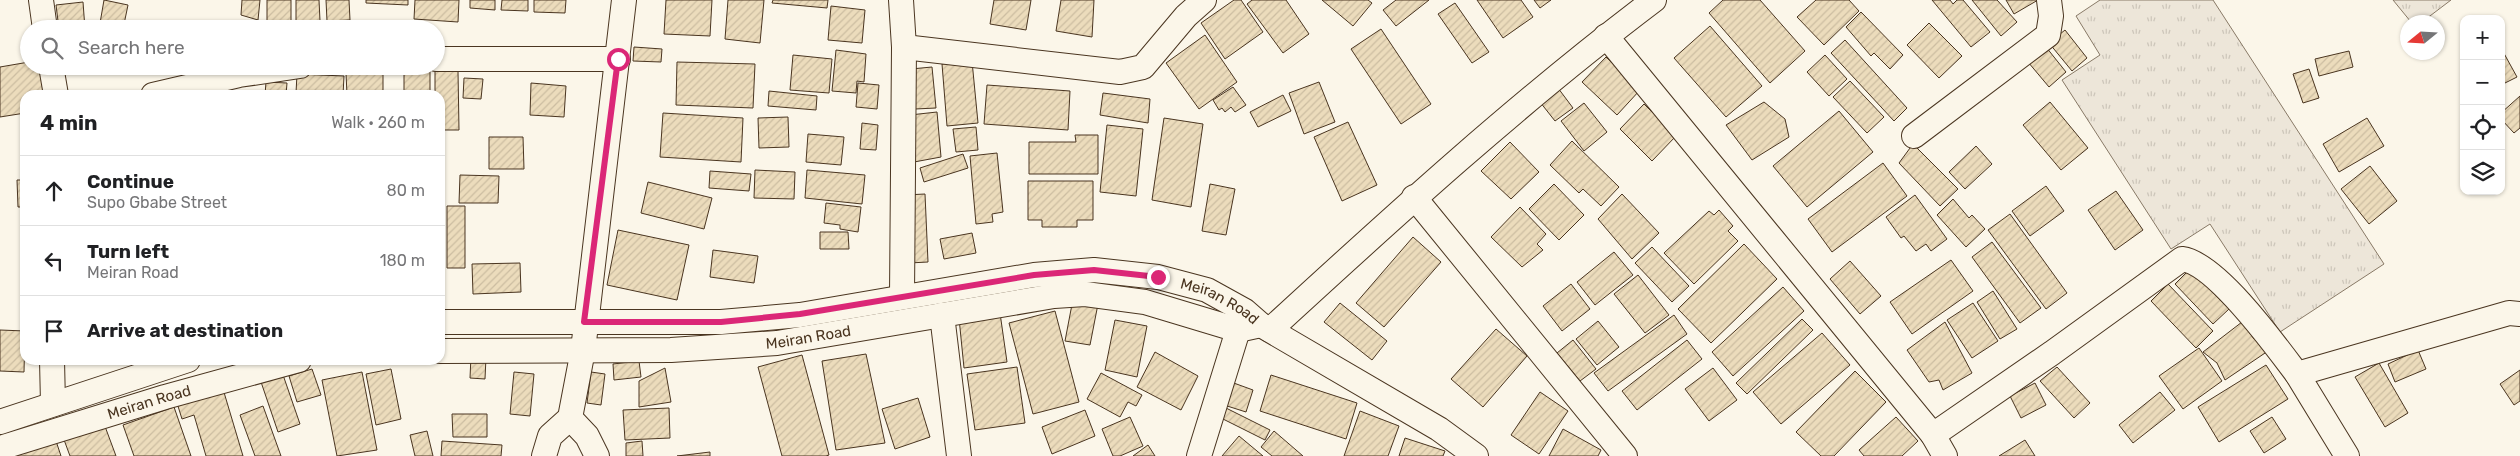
<!DOCTYPE html>
<meta charset="utf-8">
<style>
body{margin:0;font-family:Rubik,sans-serif;background:#f6f6f6;color:#202124}
.controls{position:absolute;right:15px;top:15px;display:grid;overflow:hidden;border-radius:10px;box-shadow:0 1px 4px #0004}
.controls button{width:45px;height:45px;display:grid;place-items:center;padding:0;border:0;border-bottom:1px solid #e0e0e0;background:#fff;color:#202124;font:25px sans-serif}
.compass{position:absolute;left:2400px;top:15px;width:45px;height:45px;border-radius:50%;background:#fff;box-shadow:0 1px 4px #0004;rotate:252deg}
.stop{position:absolute;width:15px;height:15px;margin:-11px;border:4px solid #db2777;border-radius:50%;background:#fff}
.stop.end{background:#db2777;border-color:#fff;box-shadow:0 1px 5px #0008}
.list{margin:0;padding:0;list-style:none}
h2{display:flex;justify-content:space-between;align-items:center;height:65px;margin:0;padding:0 20px;font-size:21px}
h2 small{font-size:16px;font-weight:400;color:#757577}
.list li{display:grid;grid-template-columns:32px 1fr auto;gap:15px;align-items:center;box-sizing:border-box;height:70px;padding:0 20px;border-top:1px solid #e0e0e0}
.list b{display:block;font-size:19px;white-space:nowrap}
.list p{margin:0;font-size:16px;white-space:nowrap;color:#757577}
.list em{font-size:16px;font-style:normal;color:#757577}
.icon{flex:none;width:28px;height:28px;fill:none;stroke:currentColor;stroke-width:2;stroke-linecap:round;stroke-linejoin:round}
.map{position:relative;flex:none;width:2520px;height:456px;overflow:hidden}
.search{position:absolute;background:#fff;box-shadow:0 1px 4px #0004;left:20px;top:20px;width:425px;height:55px;display:flex;align-items:center;gap:12px;box-sizing:border-box;padding:0 18px;border-radius:28px;color:#757577;font-size:19px}
.panel{position:absolute;background:#fff;box-shadow:0 1px 4px #0004;left:20px;top:90px;width:425px;height:275px;border-radius:15px}
.map>svg:first-child{display:block}
.grass{fill:url(#grass-tufts);stroke:#887966}
.building{fill:url(#building-hatch);stroke:#4a3520}
.lines{fill:none;stroke-linecap:round;stroke-linejoin:round}
.minor-casing{stroke:#4a3520;stroke-width:26}
.minor{stroke:#fbf6e9;stroke-width:24}
.route{stroke:#db2777;stroke-width:6}
.labels{text-anchor:middle;stroke-width:4;stroke-linejoin:round;paint-order:stroke}
.street-label{font-size:15px;fill:#4a3520;stroke:#fbf6e9}
</style>
<div class="map">
<svg width="2520" height="456" viewBox="0 0 2520 456">
<defs>
<pattern id="grass-tufts" width="24" height="20" patternUnits="userSpaceOnUse" patternTransform="scale(1.25)"><rect width="24" height="20" fill="#ede6d9"/><path d="M3 7l-1-3M5 7V3M7 7l1-3M15 17l-1-3M17 17v-4M19 17l1-3" fill="none" stroke="#cdc6ba"/></pattern>
<pattern id="building-hatch" width="6" height="6" patternUnits="userSpaceOnUse" patternTransform="scale(1.25)"><rect width="6" height="6" fill="#ecdcbc"/><path d="M-1 1l2-2M0 6l6-6M5 7l2-2" fill="none" stroke="#ccbda1"/></pattern>
</defs>
<rect width="100%" height="100%" fill="#fbf6e9"/>
<!-- grass -->
<path class="grass" d="M2100,0h113l171,264 -104,68 -70,-108 -39,25 -109,-169 38,-25 -24,-39z
M2393,0h58l-29,22h-11z"/>
<!-- building -->
<path class="building" d="M104,0l24,5 -5,24h-24z
M242,0h18l-2,20 -17,-5z
M267,0h24v21h-24z
M296,0h23l1,21h-24z
M326,0h23l1,20 -23,1z
M366,0h42v5l-42,-2z
M415,0h44l-1,22 -44,-3z
M470,0h25v10l-25,-2z
M502,0h26v11l-27,-1z
M534,0h32l-1,13 -31,-1z
M666,0h46l-2,36 -46,-2z
M728,0h36l-4,43 -35,-4z
M773,0h55l-1,8 -55,-5z
M994,0h37l-5,30 -36,-6z
M1061,0h33l-2,37 -36,-6z
M1234,0h7l22,32 -38,27 -24,-36z
M1252,0h34l23,34 -26,19 -36,-49z
M1322,0h46l4,3 -19,23z
M1396,0h33l-33,26 -13,-16z
M1477,0h44l12,17 -30,21z
M1534,0h17l-11,8z
M1723,0h37l45,51 -35,32 -61,-70z
M1816,0h33l10,11 -35,34 -27,-28z
M1932,0h18l3,4 4,-4h6l27,32 -19,15z
M1972,0h25l20,22 -16,14z
M2006,0h32l-24,14z
M83,2l2,27h-26l-3,-24z
M1455,3l34,49 -17,11 -34,-49z
M831,6l34,4 -3,33 -34,-3z
M1861,12l42,43 -13,14 -16,-16 -3,3 -25,-29z
M1929,23l33,33 -23,22 -32,-33z
M1710,26l52,60 -36,31 -52,-59z
M1381,29l50,75 -30,20 -50,-75z
M2065,30l22,28 -15,13 -23,-28z
M1205,35l32,47 -38,27 -33,-46z
M1845,40l62,68 -13,13 -63,-68z
M634,47l28,2 -1,13 -28,-1z
M2046,47l20,25 -17,15 -21,-25z
M2501,48l16,29 -16,8z
M836,50l30,4 -2,28 -7,-1 -1,12 -24,-2z
M2349,51l4,16 -34,9 -4,-17z
M793,55l39,4 -3,34 -39,-3z
M1825,55l22,24 -18,17 -22,-24z
M1606,57l34,33 -23,25 -35,-33z
M972,61l6,62 -31,3 -5,-62z
M29,62v4h12l4,29h-20v18l-25,4v-50z
M677,62l78,2 -2,44 -77,-3z
M932,67l4,41 -21,1 -4,-40z
M404,68h26v27h-26z
M2309,69l10,29 -16,5 -10,-29z
M435,71h23l1,59h-19v-35h-5z
M383,72v23h-36l-1,-22z
M297,74l47,2 -1,19 -47,-2z
M464,78l19,1 -2,20 -18,-1z
M1850,81l34,36 -17,16 -34,-36z
M266,82l21,1 -1,12h-21z
M1319,82l16,40 -31,12 -15,-41z
M531,83l35,3 -2,31 -34,-2z
M858,83l21,2 -2,24 -21,-2z
M987,85l83,6 -2,39 -84,-6z
M1233,87l13,18 -11,7 -4,-5 -6,5 -3,-4 -3,2 -6,-10z
M1558,88l15,20 -18,13 -15,-19z
M769,91l48,5 -1,14 -48,-4z
M1103,93l47,6 -2,24 -48,-8z
M1283,95l8,16 -33,16 -8,-15z
M2520,96v32l-6,5 -13,-14v-6z
M1764,102l21,17 4,18 -37,23 -26,-35z
M2050,102l38,46 -27,22 -38,-45z
M1584,103l23,29 -23,19 -23,-30z
M1644,104l32,32 -24,25 -32,-32z
M1839,111l34,41 -66,55 -34,-41z
M937,112l4,45 -27,5 -4,-47z
M663,113l80,5 -2,44 -81,-5z
M788,117l1,30 -30,1 -1,-30z
M1164,118l39,6 -12,83 -39,-7z
M2367,118l17,28 -45,26 -16,-28z
M1348,122l29,63 -35,16 -28,-64z
M862,123l16,2 -2,25 -16,-1z
M1107,125l36,4 -7,67 -36,-4z
M976,127l2,23 -22,2 -3,-23z
M808,134l36,3 -3,28 -35,-3z
M1075,135h23v39h-69v-32h47z
M489,137h34l1,32h-35z
M1572,141l47,46 -18,19 -18,-17 -4,4 -29,-28z
M1510,142l29,30 -28,27 -30,-28z
M1913,144l45,45 -18,17 -41,-43z
M1976,146l16,18 -27,25 -16,-17z
M997,153l6,59 -11,2 1,8 -17,2 -6,-68z
M963,154l5,14 -44,14 -4,-14z
M1883,163l24,33 -75,56 -24,-33z
M2370,166l27,35 -28,23 -28,-35z
M755,170l40,2 -1,27 -40,-1z
M807,170l58,5 -3,29 -57,-6z
M710,171l41,3 -2,17 -40,-3z
M460,175l39,1 -1,27h-39z
M17,180h8v27h-7z
M1028,181h65v39h-16v7h-35v-7h-14z
M648,182l64,16 -8,31 -63,-16z
M1210,184l25,5 -9,46 -24,-4z
M1554,184l30,31 -25,25 -30,-31z
M2046,186l18,25 -34,25 -18,-25z
M2116,191l27,39 -28,20 -27,-40z
M925,194l3,68 -19,1 -4,-68z
M1622,194l37,39 -27,26 -34,-40z
M1915,195l32,44 -16,12 -5,-7 -10,7 -12,-15 -3,2 -15,-21z
M1953,199l16,19 3,-3 13,14 -19,18 -29,-32z
M826,203l35,4 -3,25 -18,-3v-4l-16,-2z
M447,206h18v62h-18z
M1520,207l26,27 -9,10 6,6 -21,17 -31,-30z
M1719,210l14,16 -5,5 10,10 -44,43 -30,-31 45,-42 5,4z
M2010,214l57,79 -21,16 -58,-79z
M618,230l71,15 -12,55 -70,-15z
M820,232h28l1,17h-29z
M972,233l4,20 -32,6 -4,-20z
M1413,237l28,25 -57,65 -28,-24z
M1992,242l49,66 -21,15 -48,-66z
M1744,244l33,35 -66,64 -33,-34z
M1652,247l37,39 -17,16 -37,-39z
M713,250l45,6 -4,27 -44,-6z
M1614,252l19,23 -38,30 -18,-23z
M1951,260l22,31 -61,43 -22,-32z
M1850,261l31,35 -21,18 -30,-35z
M520,263l1,29 -48,2 -1,-30z
M2190,269l39,40 -16,15 -38,-40z
M1638,275l31,40 -24,18 -31,-39z
M1571,284l19,25 -28,22 -19,-25z
M2168,284l45,47 -17,17 -45,-47z
M1783,287l21,24 -71,65 -21,-24z
M1993,291l24,38 -17,10 -23,-37z
M1073,299l25,5 -8,41 -25,-4z
M1340,303l47,38 -15,19 -48,-38z
M1973,303l25,38 -26,17 -25,-38z
M1055,311l24,91 -46,12 -24,-91z
M1000,313l7,49 -43,6 -5,-50z
M1674,315l13,19 -79,57 -14,-18z
M1802,319l11,11 -66,64 -11,-11z
M1115,320l32,6 -10,51 -32,-7z
M1598,321l21,26 -22,18 -21,-26z
M1945,322l27,51 -29,17 -4,-10 -10,2 -22,-32z
M2242,322l12,17 7,-5 10,15 -46,31 -8,-17 -14,-11z
M1496,329l31,27 -44,51 -32,-28z
M0,330l25,1 -1,41 -24,-1z
M1822,333l28,32 -69,59 -28,-32z
M1573,340l23,29 -16,12 -23,-28z
M1687,340l15,19 -65,51 -15,-19z
M2199,348l23,33 -39,28 -24,-33z
M2418,350l8,19 -31,13 -7,-18z
M1155,352l43,24 -17,34 -44,-23z
M866,354l19,89 -49,7 -14,-89z
M802,355l27,100 -3,1h-44l-24,-89z
M471,356l15,1 -1,22 -15,-1z
M639,361l2,16 -27,3 -1,-16z
M2379,363l29,50 -23,14 -30,-50z
M2266,365l22,34 -69,43 -21,-35z
M1017,367l8,56 -50,7 -8,-56z
M2057,367l33,36 -16,15 -34,-37z
M665,368l6,34 -32,5v-26z
M1713,368l24,32 -28,21 -24,-32z
M312,369l9,26 -24,7 -8,-26z
M391,369l10,50 -25,6 -10,-51z
M2520,370v31l-6,4 -14,-21z
M1855,371l31,31 -52,54h-13l-25,-24z
M282,372l18,52 -22,8 -18,-53z
M362,372l15,78 -40,6 -15,-76z
M514,372l20,2 -4,42 -20,-2z
M591,372l14,2 -4,31 -14,-2z
M1101,373l41,22 -6,11 -8,-4 -8,15 -33,-18z
M1271,375l86,28 -11,36 -86,-28z
M1231,382l22,8 -7,22 -22,-7z
M2035,383l11,22 -25,13 -11,-22z
M223,389l20,67h-37l-12,-41 -12,4 -5,-16z
M1540,392l28,19 -29,43 -28,-19z
M2160,392l15,18 -42,33 -14,-18z
M918,398l12,39 -35,12 -13,-40z
M263,406l18,50h-26l-15,-41z
M1222,406l48,24 -5,10 -48,-24z
M174,407l17,49h-57l-11,-31z
M669,408l1,30 -45,2 -2,-30z
M1085,410l10,26 -43,18 -10,-27z
M1360,411l39,15 -11,30h-44z
M452,414h35v23h-34z
M1130,417l13,29 -23,10h-7l-11,-27z
M1896,417l22,24 -16,15h-38l-5,-6z
M2272,417l14,22 -22,14 -14,-22z
M103,421l13,35h-46l-7,-19z
M1563,429l38,21 -3,6h-49z
M427,431l6,25h-18l-5,-21z
M1274,431l29,25h-31l-11,-9z
M1239,436l24,20h-41z
M55,438l6,18h-51z
M1405,438l40,13 -2,5h-44z
M2025,440l10,16h-36z
M442,441l60,4 -1,11h-60z
M642,441l1,15h-17v-13z
M1148,445l7,11h-22z
M710,452v4h-33z"/>
<g class="lines">
<defs>
<g id="minor">
<path d="M41,0l4,29"/>
<path d="M901,0l3,47 -2,249"/>
<path d="M1606,36l327,399 119,-82 130,-94c34,4 94,87 115,115l212,-61 11,1"/>
<path d="M904,47l216,25 23,-5 43,-51 18,-16"/>
<path d="M436,59h182"/>
<path d="M51,66l5,29"/>
<path d="M153,95l86,-20 61,-9"/>
<path d="M1914,136l134,-101 3,-19 -2,-16"/>
<path d="M1414,197l211,259"/>
<path d="M942,315l17,141"/>
<path id="s1" d="M440,322h281l79,-7 234,-40 60,-5 64,7 49,13 38,21 16,14 178,104 37,27"/>
<path d="M1270,330c124,-114 249,-228 384,-330"/>
<path id="s2" d="M440,351l231,-1 106,-7 277,-47 31,-2 60,8 93,28 23,-5"/>
<path d="M52,360l1,44"/>
<path d="M2297,374l50,82"/>
<path d="M570,418l17,18 10,20"/>
<path d="M0,422l188,-62"/>
<path d="M1933,435l12,21"/>
<path id="s3" d="M0,448l165,-51 134,-37"/>
<path d="M544,456l6,-20 20,-18 13,-68 41,-350"/>
<path d="M1199,456l39,-126"/>
</g>
</defs>
<!-- minor casing -->
<use href="#minor" class="minor-casing"/>
<!-- minor -->
<use href="#minor" class="minor"/>
</g>
<g class="lines">
<!-- route -->
<path class="route" d="M618,59l-34,263h137l79,-8 234,-39 60,-5 64,7"/>
</g>
<g class="labels">
<!-- street labels -->
<g class="street-label">
<text dy="5" stroke="none"><textPath href="#s1" startOffset="789">Meiran Road</textPath></text>
<text dy="5" stroke="none"><textPath href="#s2" startOffset="369">Meiran Road</textPath></text>
<text dy="5" stroke="none"><textPath href="#s3" startOffset="156">Meiran Road</textPath></text>
</g>
</g>
</svg>
<div class="controls">
<button>+</button>
<button>−</button>
<button><svg class="icon" aria-label="locate" viewBox="0 0 24 24"><circle cx="12" cy="12" r="6"/><path d="M12 2v4M12 18v4M2 12h4M18 12h4"/></svg></button>
<button><svg class="icon" aria-label="layers" viewBox="0 0 24 24"><path d="M12 4l9 5-9 5-9-5zM3 14l9 5 9-5"/></svg></button>
</div>
<svg class="compass" viewBox="-18 -18 36 36"><path d="M0-13l5 13h-10z" fill="#e53935"/><path d="M0 13l5-13h-10z" fill="#757577"/></svg>
<div class="stop" style="left:618px;top:59px"></div>
<div class="stop end" style="left:1158px;top:277px"></div>
<div class="search"><svg class="icon" aria-label="search" viewBox="0 0 24 24"><circle cx="10" cy="10" r="6"/><path d="M15 15l6 6"/></svg>Search here</div>
<section class="panel">
<h2>4 min<small>Walk · 260 m</small></h2>
<ul class="list">
<li><svg class="icon" aria-label="ahead" viewBox="0 0 24 24"><path d="M12 20V5M6 11l6-6 6 6"/></svg><div><b>Continue</b><p>Supo Gbabe Street</p></div><em>80 m</em></li>
<li><svg class="icon" aria-label="left" viewBox="0 0 24 24"><path d="M17 20v-9H6M10 6l-5 5 5 5"/></svg><div><b>Turn left</b><p>Meiran Road</p></div><em>180 m</em></li>
<li><svg class="icon" aria-label="arrive" viewBox="0 0 24 24"><path d="M6 21V4h12l-3 4 3 4H6"/></svg><div><b>Arrive at destination</b></div></li>
</ul>
</section>
</div>
